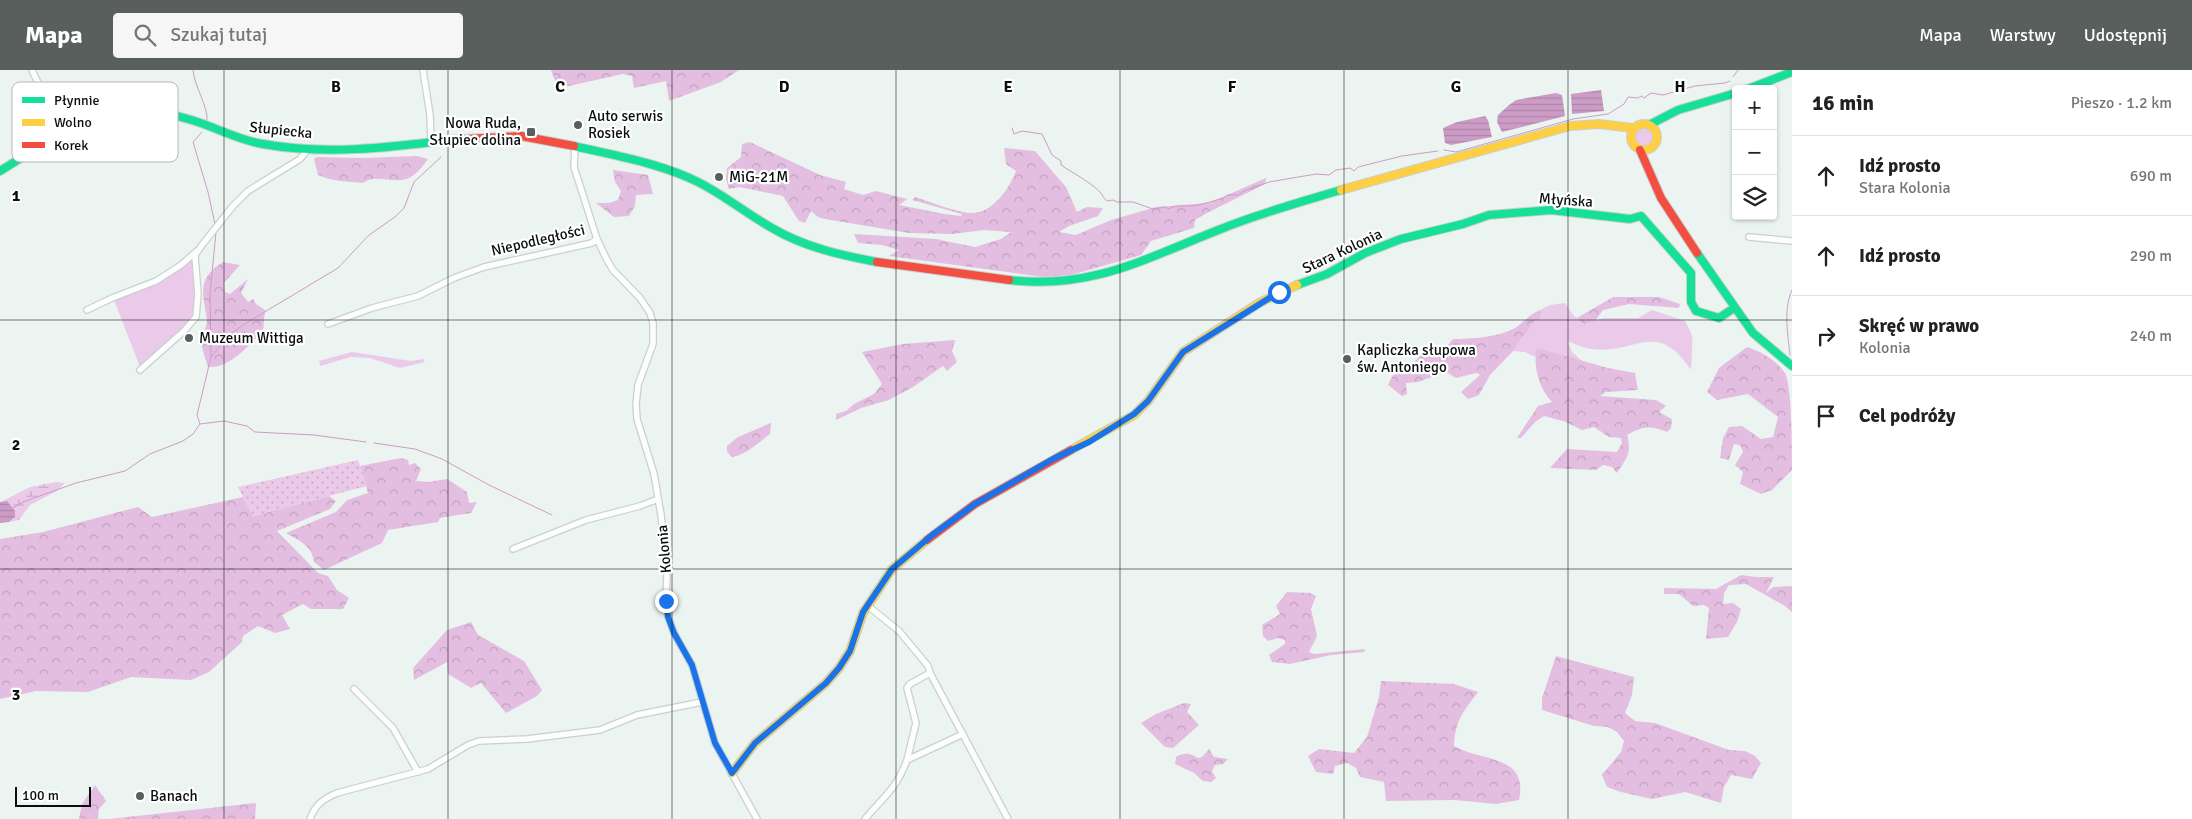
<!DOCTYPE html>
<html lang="pl">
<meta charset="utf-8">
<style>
body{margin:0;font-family:Signika,sans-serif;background:#f6f6f6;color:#222}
.controls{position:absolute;right:15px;top:15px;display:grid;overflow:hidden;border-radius:5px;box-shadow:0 1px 4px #0004}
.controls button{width:45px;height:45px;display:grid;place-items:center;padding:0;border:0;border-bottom:1px solid #e0e0e0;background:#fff;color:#222;font:25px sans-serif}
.scale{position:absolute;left:15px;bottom:12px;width:76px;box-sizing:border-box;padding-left:5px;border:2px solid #0a0f0e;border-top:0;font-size:14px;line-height:18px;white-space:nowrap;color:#0a0f0e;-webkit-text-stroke:4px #fff;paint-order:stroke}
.stop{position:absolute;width:15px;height:15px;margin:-11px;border:4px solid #1a73e8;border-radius:50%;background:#fff}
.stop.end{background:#1a73e8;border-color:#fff;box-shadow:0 1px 5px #0008}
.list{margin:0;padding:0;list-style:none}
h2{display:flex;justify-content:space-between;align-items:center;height:65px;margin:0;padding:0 20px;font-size:21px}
h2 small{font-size:16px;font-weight:400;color:#767676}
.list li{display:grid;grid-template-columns:32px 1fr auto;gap:15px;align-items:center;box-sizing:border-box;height:80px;padding:0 20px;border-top:1px solid #e0e0e0}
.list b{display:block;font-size:19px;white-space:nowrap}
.list p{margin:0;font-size:16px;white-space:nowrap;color:#767676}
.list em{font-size:16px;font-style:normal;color:#767676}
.icon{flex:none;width:28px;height:28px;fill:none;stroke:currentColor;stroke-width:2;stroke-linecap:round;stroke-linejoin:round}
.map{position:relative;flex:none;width:1792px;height:749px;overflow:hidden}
header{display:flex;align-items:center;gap:30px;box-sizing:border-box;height:70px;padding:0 25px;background:#595f5d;color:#fff}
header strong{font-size:24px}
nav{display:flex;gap:28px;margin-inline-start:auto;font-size:18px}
.search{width:350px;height:45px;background:#f6f6f6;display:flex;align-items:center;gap:12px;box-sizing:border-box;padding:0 18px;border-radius:5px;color:#767676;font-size:19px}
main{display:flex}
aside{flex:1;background:#fff}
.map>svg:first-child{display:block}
.grass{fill:#ebc9e9}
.forest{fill:url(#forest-crowns)}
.wetland{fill:url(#wetland-marsh)}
.garden{fill:url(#garden-dots)}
.water{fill:url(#water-rules)}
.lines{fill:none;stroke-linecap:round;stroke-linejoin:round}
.stream{stroke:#cc9cc7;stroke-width:1}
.street-casing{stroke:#cad0ce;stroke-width:8}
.fast-casing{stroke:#cad0ce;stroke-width:10}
.slow-casing{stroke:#cad0ce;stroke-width:10}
.jam-casing{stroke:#cad0ce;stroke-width:10}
.street{stroke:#fcfdfd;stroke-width:5.5}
.fast{stroke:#16e098;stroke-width:8}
.slow{stroke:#ffcf43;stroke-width:8}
.jam{stroke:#f24e42;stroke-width:8}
.route{stroke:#1a73e8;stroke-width:6}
.grid{fill:none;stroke:#0a0f0e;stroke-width:1;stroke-opacity:0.55}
.poi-dot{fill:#595f5d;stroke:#fff;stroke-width:2}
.labels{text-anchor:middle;stroke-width:4.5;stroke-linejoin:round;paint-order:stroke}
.poi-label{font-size:15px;fill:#0a0f0e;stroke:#fff;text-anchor:start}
.street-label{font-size:15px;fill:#0a0f0e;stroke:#fff}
.key{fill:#fff;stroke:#b6b7b7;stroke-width:1}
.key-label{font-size:14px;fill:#0a0f0e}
.grid-label{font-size:16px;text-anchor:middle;font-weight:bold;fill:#0a0f0e;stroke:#fff;stroke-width:4.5;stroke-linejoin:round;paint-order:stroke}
</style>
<header>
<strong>Mapa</strong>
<div class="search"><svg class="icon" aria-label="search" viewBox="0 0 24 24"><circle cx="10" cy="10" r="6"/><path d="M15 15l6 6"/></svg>Szukaj tutaj</div>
<nav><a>Mapa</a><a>Warstwy</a><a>Udostępnij</a></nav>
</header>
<main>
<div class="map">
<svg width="1792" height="749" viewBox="0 0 1792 749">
<defs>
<pattern id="forest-crowns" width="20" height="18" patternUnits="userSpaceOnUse" patternTransform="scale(1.25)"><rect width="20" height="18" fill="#e3bee0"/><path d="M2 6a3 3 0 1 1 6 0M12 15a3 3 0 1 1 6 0" fill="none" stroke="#c1a2bf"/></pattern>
<pattern id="wetland-marsh" width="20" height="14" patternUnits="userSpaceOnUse" patternTransform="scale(1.25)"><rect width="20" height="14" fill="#ebc9e9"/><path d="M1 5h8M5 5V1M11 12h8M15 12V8" fill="none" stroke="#c8abc7"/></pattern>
<pattern id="garden-dots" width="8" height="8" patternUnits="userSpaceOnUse" patternTransform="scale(1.25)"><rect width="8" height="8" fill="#ebc9e9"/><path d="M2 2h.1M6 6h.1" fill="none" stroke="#c8abc7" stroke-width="1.8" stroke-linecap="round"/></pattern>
<pattern id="water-rules" width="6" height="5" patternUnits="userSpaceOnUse" patternTransform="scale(1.25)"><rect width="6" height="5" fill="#cc9cc7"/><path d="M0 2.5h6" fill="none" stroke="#ae85aa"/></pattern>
</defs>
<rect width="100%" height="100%" fill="#ecf4f1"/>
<!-- grass -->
<path class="grass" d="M1634 67a10 10 0 1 1 20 0a10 10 0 1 1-20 0Z
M192,189c3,18 8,43 0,59l-52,49 -26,-67 44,-17z
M1565,233l8,12 11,8 20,-5h34l14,-8 33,11c2,4 6,10 7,16 1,2 -1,32 -1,33 -35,-52 -55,-15 -100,-21 -8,-1 -15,-5 -23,-7l4,10 10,9 -44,-12 -3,8 -10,-5 -12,-1 21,-29 7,-3 -1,-9 10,-5z
M352,282l59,9 12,-2 2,3 -25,6 -30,-10 -19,-1 -31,9 -1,-5z"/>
<!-- forest -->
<path class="forest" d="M551,0h188l-18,12 -52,19 -3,-20 -32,7 -2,-12 -9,-2 -54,12 -13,-3z
M750,72l70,33 26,7 -2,7 19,6 13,-4 31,8 -8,6 46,9 16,2 1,-2 -50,-14 3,-3c16,5 38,14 54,16 23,2 40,-24 47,-42l-10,-7 -2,-16 31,3 31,36 11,25 10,-5 16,1 -5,8 -29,10 -10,6 17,3 35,-15 45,-13 53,-4 57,-25 -1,6 -58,29 -12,7 -1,8 -43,13 -10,14 -70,20 -28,2 -154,-21 10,-6 -17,-5 -24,-2 -4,-9 82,5 39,8 26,-8 10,-7 -27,-2 -31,4 -44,-1 -84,-14 -7,-2 -7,-6 -6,12 -6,-2 -16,-25 -44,-9 -10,2 -3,-10 1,-11 14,-11 1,-13z
M417,86l11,3c-5,7 -11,15 -19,19 -14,7 -33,-5 -46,5 -17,-2 -29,-1 -45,-8l-4,-16 3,-2 45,1z
M613,100l35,5 5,19 -17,1 -1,11 -6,10 -15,1 -18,-14h13l9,-3 3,-9 -6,-9z
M223,192l17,3 -16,18 1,9 5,2 18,-15 -7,14 7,9 5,-3 3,5 9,6 -2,21c-14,14 -34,38 -55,36 -3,-10 -8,-21 -5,-32 1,-5 4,-9 4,-15 -4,-27 -11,-41 16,-58z
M1613,227h46l21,7 -1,4 -50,-4 -26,6 -8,11 -11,3 -7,-6z
M1540,240l1,9 -7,3 -21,29 -23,24 -11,20 -11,4 -7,-7 19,-17 -4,-2 -20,5 -10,-6 -28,10 -12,1 1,11 -5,2 -14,-11 5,-10 15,-6 19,-21 7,2 6,5 13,-16c17,0 47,-2 62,-11 9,-6 15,-14 25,-18z
M955,270l-3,11 5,11 -10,9 -4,-5 -30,21 -24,13 -28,8 -25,12v-6l10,-3 8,-7 20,-10 8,-10 -20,-32 41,-8z
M1747,277c15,5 29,13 38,26 7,13 7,78 7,97l-20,20 -11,4 -21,-10 3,-12 -8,-7 8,-13 -3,-7 -6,-1 -5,16 -9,-2 3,-20 6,-11 13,-1 19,13 12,-2 5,-20 -30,-23 -31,6 -10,-8 12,-24z
M1537,278l71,20 27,5 3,17 -32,2 -6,4 56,4 10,6 -7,6 13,7 -1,9 -4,4c-16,-7 -25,-6 -40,3 5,18 0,23 -10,38l-5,-6 -9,-2 -7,5 -46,-2 17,-19 50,3 5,-9 -1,-5 -12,-1 -15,-10 -12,3 -16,-8 -22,-6 -9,6 -14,16h-4l21,-32 14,-4c-12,-12 -20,-36 -15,-54z
M771,353l-1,11c-12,9 -23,20 -38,23l-5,-5v-6l11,-9z
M401,388l7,2 1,5 6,-2 6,6 -5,12 13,1 18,-3 20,13 2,11 8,-1 -6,11 -31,5 -2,4 -50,8 -6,13 -58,27 -10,-8c-2,-17 -15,-21 -28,-29l50,-21 11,-12 21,-7 -8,-27z
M329,426l7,5 -6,8 -53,22 41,42 10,3 9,14 12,8 -6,11h-32l-8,-5 -21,11 8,14 -15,4 -17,-7 -15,10 -1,6 -33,30 -18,8 -60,-3 -43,15 -52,-1 -36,8v-160l43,-7 95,-25 14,10 91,-20 10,19z
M1741,505l15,2h18l-8,16 7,-6 19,-1v26l-7,-6 -39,-22 -17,1 -5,8 -1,11 10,-1 8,6 -4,13 -9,15 -22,2 3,-31 -5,-3 -11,1 -14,-12h-15v-6l52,1z
M1287,522l23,1 6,3 -5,13 6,27 -8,16 5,2 51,-5 -1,3 -33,3 -41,9 -18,-2 -3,-7 16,-11v-4l-7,-2 -10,3 -5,-5 -1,-11 18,-11 -4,-8z
M471,552l7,13 46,26 18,29 -5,6 -31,17 -25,-30 -10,5 -23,-14 -1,-12 -33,18 -1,-12 34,-38z
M1556,586l78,21 -2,18 -7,18 10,8 20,2 74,27 16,1 10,5 6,7 -9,16 -21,-4 -7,12 -3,16 -36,-11 -33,7 -31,-7 -14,-5 -5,-12 19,-23 3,-11 -7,-9 -9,-5 -14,-1 -52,-16v-12z
M1381,611l73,3 24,8c-15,20 -23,29 -24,54 27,16 75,8 65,54l-23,4 -42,-4 -68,1 -2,-19 -24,-5 -4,-9 -9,-5 -12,3 -2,8 -17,-2 -8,-16 11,-7 35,4 13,-16 12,-40z
M1184,633l7,1 -4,8 12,13 -26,23 -8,-1 -24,-24 15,-9z
M1209,679l5,8 14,2 -5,5 -8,1 -3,6 4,7 -5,4 -8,-1 -9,-8 -19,-9 1,-7c9,-5 14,-4 22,1l4,-1z
M95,715l11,16 -7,8 -1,10h-19l3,-15z
M256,733l-1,16h-146z"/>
<!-- wetland -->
<path class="wetland" d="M56,412l9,1 -8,8 -27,14 -11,15 -10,2 6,-5 -14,-15 29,-15z"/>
<!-- garden -->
<path class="garden" d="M358,390l9,26 -114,30 -15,-29z"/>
<!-- water -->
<path class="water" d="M1601,20l3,21 -32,3 -1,-20z
M1556,23l6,2 3,21 -63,16 -5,-10 1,-7 11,-10 7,-5z
M1485,46l3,4 4,17 -41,8 -6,-2 -2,-15 14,-6z
M7,431l8,10v6l-6,5 -9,1v-21z"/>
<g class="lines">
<!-- stream -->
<path class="stream" d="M193,0c1,16 16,38 14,51
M1733,7l5,-7
M1012,58l2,6 8,-3 20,3 10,21 9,6v4c13,9 28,16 39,27 3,3 3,6 7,9l6,-1 4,2h16l20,7 12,-2 4,2c6,-4 12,-3 19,-3 11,0 24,-5 36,-8l3,-3h11l6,-4 25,-9 47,-8 13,1 7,-5 14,-2 4,3 4,-4 44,-11 36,-5
M202,62l-9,10 15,50 7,32
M1444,80l12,2 117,-33 35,-5 16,-10 4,-7 10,1 3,-2 3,2 7,-5 12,2 32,-9 30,-3 5,-2
M215,153l6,-6
M1790,285c-2,-20 -7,-46 2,-65
M212,286l17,-21 14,-10 95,-57 31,-33 26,-18 9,-9 10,-26 27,-25
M200,354l24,-3 23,5 8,6 59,3 52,7
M374,373l41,6 27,10 47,26 63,30
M13,438l10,-6 53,-19 49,-12 25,-17 33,-13 10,-7 7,-10 -3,-9 14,-58 -1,-63 6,-62"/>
<defs>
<path id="street" d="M32,0l29,62
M423,0l7,45 1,26
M575,77l-1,20 23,72 10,21 6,10 27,28 10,15 3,10v21l-15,41 -2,19 1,15 17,55 7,41 6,59 -1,27 2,16 6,16 18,32 23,78 42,76
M1749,167l43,4
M87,240l25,-12 44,-17 25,-16 16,-14
M328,254l44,-16 46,-12 36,-18 30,-11 108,-24 5,-4
M140,300l44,-39 12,-14 2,-23 -3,-39 7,-10 31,-39 15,-15 52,-32 5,-6v-5
M513,479l73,-29 54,-14 18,-7
M868,536l31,25 29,35 2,7 78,146
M354,619l39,39 25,44
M907,690l9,-37 -9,-35 3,-4 20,-11
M310,749c5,-14 13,-20 27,-26l91,-24 40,-24 11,-4 48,-2 73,-9 37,-15 65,-13
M865,749c19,-23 31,-29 42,-59l56,-26"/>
<path id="fast" d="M1748,19l44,-17
M1649,55l29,-15 58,-17
M574,76c42,10 86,17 124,36 26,13 49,32 74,46 32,19 68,27 105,34
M0,101c65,-40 109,-76 188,-52 26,7 49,21 75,25 61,11 124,4 185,-4
M1697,183l56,80 39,33
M1009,210c83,10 137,-22 212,-51 39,-16 80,-27 120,-39
M1297,215l30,-11 38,-21 36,-14 62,-15 26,-9 62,-5 79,9 11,-3 50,57v29l5,9 23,7 15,-10"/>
<path id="slow" d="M1631 67a13 13 0 1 1 26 0a13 13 0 1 1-26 0Z
M1341,120l229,-64 29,-2 34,4
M1071,380l63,-35 14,-14 35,-49 76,-49 38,-18
M732,703l23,-30 71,-60 13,-15 11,-17 13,-38 29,-44 35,-29"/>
<path id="jam" d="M448,70l73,-4 53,10
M1640,80l21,48 36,55
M877,192l132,18
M927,470l48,-36 96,-54"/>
</defs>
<!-- street casing -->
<use href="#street" class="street-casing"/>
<!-- fast casing -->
<use href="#fast" class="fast-casing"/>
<!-- slow casing -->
<use href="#slow" class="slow-casing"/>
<!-- jam casing -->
<use href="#jam" class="jam-casing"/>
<!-- street -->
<use href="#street" class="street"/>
<!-- fast -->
<use href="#fast" class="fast"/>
<!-- slow -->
<use href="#slow" class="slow"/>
<!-- jam -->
<use href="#jam" class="jam"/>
</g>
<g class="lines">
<!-- route -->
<path class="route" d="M666,531l2,16 6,16 18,32 23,78 17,30 23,-30 71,-60 13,-15 11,-17 13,-39 29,-43 39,-33 44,-32 78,-45 36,-17 45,-28 14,-13 35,-49 96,-60"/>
</g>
<!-- grid -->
<path class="grid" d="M224,0v749M448,0v749M672,0v749M896,0v749M1120,0v749M1344,0v749M1568,0v749M0,250h1792M0,499h1792"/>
<!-- markers -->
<g class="poi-dot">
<circle cx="578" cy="55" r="5"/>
<rect x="526" y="57" width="10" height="10" rx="2.5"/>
<circle cx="719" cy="107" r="5"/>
<circle cx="189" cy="268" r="5"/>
<circle cx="1347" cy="289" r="5"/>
<circle cx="140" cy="726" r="5"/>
</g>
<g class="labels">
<!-- poi labels -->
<g class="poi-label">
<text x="588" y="51">Auto serwis<tspan x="588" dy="17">Rosiek</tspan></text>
<text x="521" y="58" text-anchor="end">Nowa Ruda,<tspan x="521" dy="17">Słupiec dolina</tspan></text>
<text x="729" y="112">MiG-21M</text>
<text x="199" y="273">Muzeum Wittiga</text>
<text x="1357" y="285">Kapliczka słupowa<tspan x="1357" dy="17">św. Antoniego</tspan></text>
<text x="150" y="731">Banach</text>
</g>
<!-- street labels -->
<g class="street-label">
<text transform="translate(281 60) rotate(6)" y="5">Słupiecka</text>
<text transform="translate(1566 130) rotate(4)" y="5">Młyńska</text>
<text transform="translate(538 170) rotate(-13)" y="5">Niepodległości</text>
<text transform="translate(1342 181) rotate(-25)" y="5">Stara Kolonia</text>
<text transform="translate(664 479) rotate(-95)" y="5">Kolonia</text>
</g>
</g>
<!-- legend -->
<rect x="12" y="12" width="166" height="80" rx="8" class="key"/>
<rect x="22" y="27" width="23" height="6" fill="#16e098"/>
<rect x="22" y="49" width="23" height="7" fill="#ffcf43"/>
<rect x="22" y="72" width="23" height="6" fill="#f24e42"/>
<g class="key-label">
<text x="54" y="35">Płynnie</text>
<text x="54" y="57">Wolno</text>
<text x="54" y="80">Korek</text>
</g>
<g class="grid-label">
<text x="336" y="22">B</text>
<text x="560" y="22">C</text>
<text x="784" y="22">D</text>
<text x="1008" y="22">E</text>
<text x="1232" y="22">F</text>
<text x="1456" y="22">G</text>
<text x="1680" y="22">H</text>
<text x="16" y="131">1</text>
<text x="16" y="380">2</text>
<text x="16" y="630">3</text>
</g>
</svg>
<div class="controls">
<button>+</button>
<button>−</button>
<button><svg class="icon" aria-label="layers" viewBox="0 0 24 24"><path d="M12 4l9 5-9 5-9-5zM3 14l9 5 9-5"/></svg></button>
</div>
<div class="scale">100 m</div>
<div class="stop" style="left:1279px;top:222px"></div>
<div class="stop end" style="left:666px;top:531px"></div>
</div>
<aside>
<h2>16 min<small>Pieszo · 1.2 km</small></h2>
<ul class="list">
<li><svg class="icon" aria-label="ahead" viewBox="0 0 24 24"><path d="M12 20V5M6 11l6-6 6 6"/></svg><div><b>Idź prosto</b><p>Stara Kolonia</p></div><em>690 m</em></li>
<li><svg class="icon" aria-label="ahead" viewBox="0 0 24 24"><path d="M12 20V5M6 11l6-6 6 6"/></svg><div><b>Idź prosto</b></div><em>290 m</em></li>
<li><svg class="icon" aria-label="right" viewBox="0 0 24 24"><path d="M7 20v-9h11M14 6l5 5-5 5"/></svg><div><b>Skręć w prawo</b><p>Kolonia</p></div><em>240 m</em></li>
<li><svg class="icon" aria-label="arrive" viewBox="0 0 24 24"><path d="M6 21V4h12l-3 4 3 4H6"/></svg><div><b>Cel podróży</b></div></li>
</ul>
</aside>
</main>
